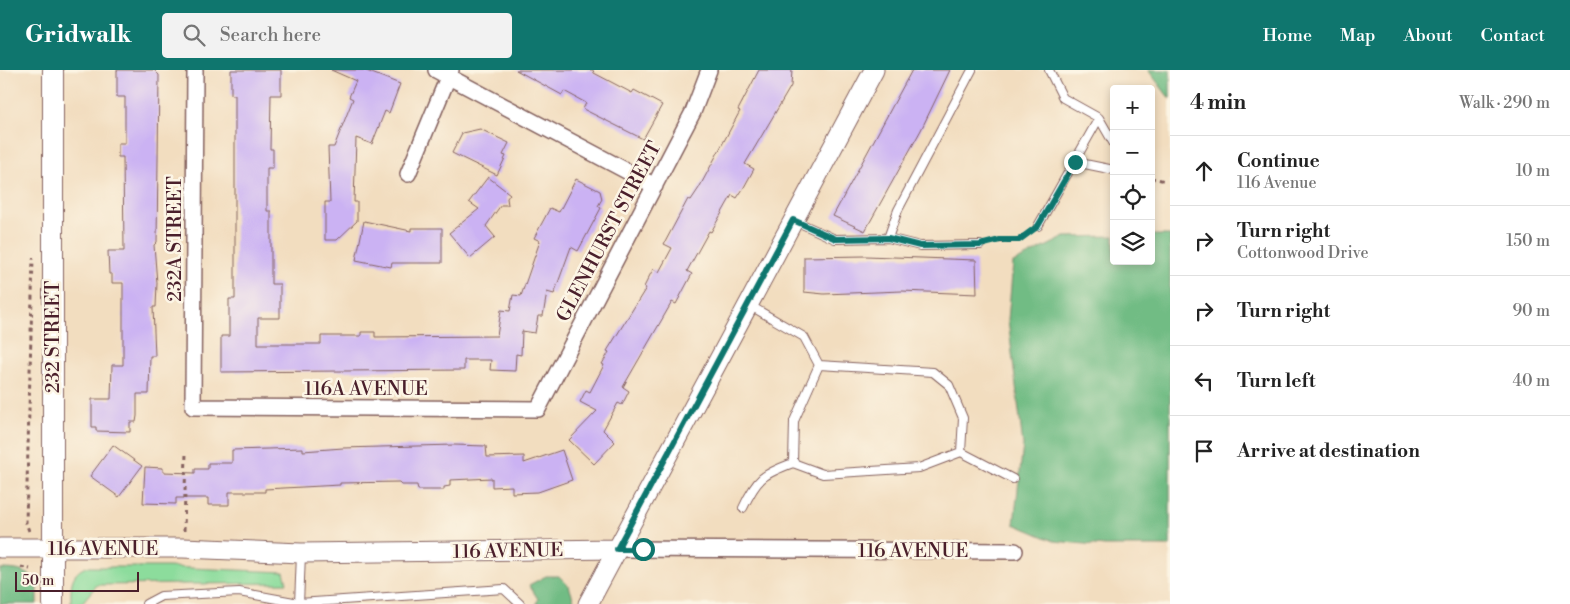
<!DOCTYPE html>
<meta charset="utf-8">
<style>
body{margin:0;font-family:"Libre Bodoni",serif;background:#f2f2f2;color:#222}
.controls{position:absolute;right:15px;top:15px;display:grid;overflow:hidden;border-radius:5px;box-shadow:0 2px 8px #0003}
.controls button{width:45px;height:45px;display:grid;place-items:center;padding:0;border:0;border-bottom:1px solid #e0e0e0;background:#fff;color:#222;font:25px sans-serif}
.scale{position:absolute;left:15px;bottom:12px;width:124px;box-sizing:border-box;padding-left:5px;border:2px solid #4a1f2b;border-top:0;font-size:14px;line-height:18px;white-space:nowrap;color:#4a1f2b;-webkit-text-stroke:4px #fcf5e5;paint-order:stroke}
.stop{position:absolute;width:15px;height:15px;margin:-11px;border:4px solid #0f766e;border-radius:50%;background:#fff}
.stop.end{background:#0f766e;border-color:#fff;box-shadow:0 1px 5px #0008}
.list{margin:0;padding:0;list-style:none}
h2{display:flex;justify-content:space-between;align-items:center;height:65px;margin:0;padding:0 20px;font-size:21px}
h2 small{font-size:16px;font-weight:400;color:#767676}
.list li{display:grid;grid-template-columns:32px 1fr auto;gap:15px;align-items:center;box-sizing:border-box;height:70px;padding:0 20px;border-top:1px solid #e0e0e0}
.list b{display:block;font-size:19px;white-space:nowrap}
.list p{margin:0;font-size:16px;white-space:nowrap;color:#767676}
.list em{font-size:16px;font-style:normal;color:#767676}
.icon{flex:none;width:28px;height:28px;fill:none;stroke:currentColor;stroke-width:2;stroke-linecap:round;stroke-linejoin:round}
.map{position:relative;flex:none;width:1170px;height:534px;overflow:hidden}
header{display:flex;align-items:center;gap:30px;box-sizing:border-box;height:70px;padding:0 25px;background:#0f766e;color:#fff}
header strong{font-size:24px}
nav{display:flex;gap:28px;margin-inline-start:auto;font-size:18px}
.search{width:350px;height:45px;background:#f2f2f2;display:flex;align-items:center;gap:12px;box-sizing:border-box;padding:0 18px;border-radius:5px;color:#767676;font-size:19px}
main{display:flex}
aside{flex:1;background:#fff}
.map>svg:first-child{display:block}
.green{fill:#8cdc9c;stroke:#6b7e64}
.forest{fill:#71bc84;stroke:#5e6e58}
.building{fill:#cbb2f3}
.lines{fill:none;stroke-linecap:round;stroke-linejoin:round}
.service-casing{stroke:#85625f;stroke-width:10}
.minor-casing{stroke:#85625f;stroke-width:18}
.tertiary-casing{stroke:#85625f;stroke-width:21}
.secondary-casing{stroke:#85625f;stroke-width:22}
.path{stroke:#85625f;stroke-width:3;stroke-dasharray:4 4;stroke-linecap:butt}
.service{stroke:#fff;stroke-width:8}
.minor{stroke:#fff;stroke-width:15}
.tertiary{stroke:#fff;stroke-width:19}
.secondary{stroke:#fff;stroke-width:20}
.route{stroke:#0f766e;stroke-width:6}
.labels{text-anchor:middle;stroke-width:5;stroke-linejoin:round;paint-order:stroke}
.street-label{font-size:19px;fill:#4a1f2b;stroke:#fcf5e5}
</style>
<header>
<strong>Gridwalk</strong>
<div class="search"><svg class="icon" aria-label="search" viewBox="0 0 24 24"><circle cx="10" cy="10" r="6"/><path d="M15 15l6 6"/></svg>Search here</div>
<nav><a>Home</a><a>Map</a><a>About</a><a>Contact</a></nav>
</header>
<main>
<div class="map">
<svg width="1170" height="534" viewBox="0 0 1170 534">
<rect width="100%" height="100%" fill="#fcf5e5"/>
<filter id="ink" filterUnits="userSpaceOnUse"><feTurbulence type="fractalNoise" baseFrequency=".02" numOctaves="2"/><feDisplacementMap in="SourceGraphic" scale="10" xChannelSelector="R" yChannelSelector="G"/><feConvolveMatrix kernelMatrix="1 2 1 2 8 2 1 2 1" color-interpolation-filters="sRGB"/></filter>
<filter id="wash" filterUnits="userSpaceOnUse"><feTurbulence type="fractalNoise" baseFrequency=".0096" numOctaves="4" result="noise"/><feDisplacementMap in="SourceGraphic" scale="20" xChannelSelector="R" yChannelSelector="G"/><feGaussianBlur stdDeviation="1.12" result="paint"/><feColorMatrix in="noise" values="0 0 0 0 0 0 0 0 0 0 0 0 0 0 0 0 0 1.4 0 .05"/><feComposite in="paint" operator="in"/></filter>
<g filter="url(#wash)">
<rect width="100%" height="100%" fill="#f2ddbf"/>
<!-- green -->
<path class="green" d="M86,497h81l117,5 3,11 -190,2 -16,19h-10c0,-16 -2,-30 15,-37z"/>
<!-- forest -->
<path class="forest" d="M1148,0h22v29z
M1151,165h19v311h-65l-51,-5 -40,-17 9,-79 -15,-125 5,-57 52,-26 49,-1v25h37z
M0,499c16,0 26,1 37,12v23h-37z
M546,506h13l10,10 5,15 -1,3h-37l2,-5 -9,-14z"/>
<g id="blocks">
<!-- building -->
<path class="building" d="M117,0h37l5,5 -2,167 -3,3 3,38 -1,24h-3l2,49h-5l-1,38h-12v22l-1,6h-6v10l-34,-1v-4h-4v-28h19l1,-34h11v-82h-11v-9h-3l-1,-23h16l-1,-94h-5v-14h7v-46h-8z
M231,0h50v25h-10l-1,54h3v19h-6v43h4v73h9v34h-22v26h63v-8h40v-4h14v5l122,-1 4,-26 9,1 3,-16 8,1 19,-55 -6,-3 16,-30 9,4 17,-33 24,12 2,8 -4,7 3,2 -23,43 -7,-4 -17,47 -7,-2 -4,24h-5l-3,17 -13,-2 -1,24 -5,-1 -1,17 -25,-1 1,-10h-27v10l-243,2v-36h8v-37h6v-204h-4z
M331,0h33l36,14 -11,29 -4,-2 -13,33 -16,-6 -2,64h3v19l-20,19h-12v-38h5l-2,-55h6l19,-48 -4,-2 7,-16z
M516,0h77l1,3 38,20 2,-3 28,15 -19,34 -60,-30 3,-6 -22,-12 -2,4z
M759,0h33l-1,16 -46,78 9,5 -11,20 -6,9 -5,-3 -21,37 -2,-1 -22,40 5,3 -16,30 -4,-2 -49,85 6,4 -7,14 -4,-2 -15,27 12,12 -21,22 -25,-24 28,-29 -17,-9 6,-12 4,2 14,-27 -2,-1 7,-12 -2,-1 39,-63 -2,-1 9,-18 6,3 13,-24 -8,-4 24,-45 3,1 8,-12 41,-77 -2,-1z
M912,0h38l-29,60 -56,101 -32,-15z
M480,59l29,14 -6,12 3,1 -9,19 -45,-22 10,-20z
M488,107l22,17 -3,4 1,7h-7l-15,21 9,11 -25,21 -21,-25 30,-24 -10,-7z
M364,151l47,10v-3h31v35h-50l-1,4 -35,-7z
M866,186l110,4 1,34 -75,-3 -78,3 -20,-2v-35z
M113,375l29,21 -23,31 -29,-21z
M454,375l32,1 1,11 37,-1v7l38,-13 10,30 -34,12 -26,1v-7l-20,1v-9l-42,2v6l-6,1v3h-26l-1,-5h-15l-3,-3 -59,1v2l-75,4v3h-36v13h-21v-7h-32v6l-33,-1 2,-36 18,1v4l32,1v-4h13v-6h24v-13l71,-2v3l40,-3z"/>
</g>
</g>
<g filter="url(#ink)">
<use href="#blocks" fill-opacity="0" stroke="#85625f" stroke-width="1"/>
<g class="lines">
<defs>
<path id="service" d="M1099,48l15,26
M1075,92l39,8
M793,150l42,19 53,-1 32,8 60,-1
M1038,156l61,-108 -36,-20 -14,-28
M888,168l10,-28 74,-140
M749,235l55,32 15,28
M819,295l114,7 16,13 14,33 -2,34
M793,393l1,-42 25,-56
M743,438c14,-30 20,-34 50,-45l30,11 96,-6 42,-16 52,27
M146,534l15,-8 78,-4 60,11 205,-14 16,15
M299,534l2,-50"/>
<path id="minor" d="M195,0l-2,337 345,2 155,-297 16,-42
M436,0l219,116
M408,104l43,-104
M617,479l398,2"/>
<path id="tertiary" d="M0,478h183l118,5 316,-4
M588,534l286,-534"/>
<path id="secondary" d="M53,0v534"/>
</defs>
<!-- service casing -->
<use href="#service" class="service-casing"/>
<!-- minor casing -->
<use href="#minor" class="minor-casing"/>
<!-- tertiary casing -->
<use href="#tertiary" class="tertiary-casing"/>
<!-- secondary casing -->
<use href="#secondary" class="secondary-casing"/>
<!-- path -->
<path class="path" d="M1151,108l15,3
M991,172l28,-2 10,-8
M29,461l-3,-8 7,-265
M184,461l2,-79
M21,497l9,2"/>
<!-- service -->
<use href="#service" class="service"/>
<!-- minor -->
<use href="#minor" class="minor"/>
<!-- tertiary -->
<use href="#tertiary" class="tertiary"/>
<!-- secondary -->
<use href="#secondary" class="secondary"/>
</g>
</g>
<g class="lines" filter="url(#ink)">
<!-- route -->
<path class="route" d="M643,479h-26l176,-329 43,19 52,-1 32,8 60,-1 20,-5h19l19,-14 37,-64"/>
</g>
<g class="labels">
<!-- street labels -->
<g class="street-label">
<text transform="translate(608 161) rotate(-62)" y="7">GLENHURST STREET</text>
<text transform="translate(174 169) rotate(-90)" y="7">232A STREET</text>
<text transform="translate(52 267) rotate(-90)" y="7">232 STREET</text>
<text x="366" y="325">116A AVENUE</text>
<text x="103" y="485">116 AVENUE</text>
<text transform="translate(508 480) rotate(-1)" y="7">116 AVENUE</text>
<text x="913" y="487">116 AVENUE</text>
</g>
</g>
</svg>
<div class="controls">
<button>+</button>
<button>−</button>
<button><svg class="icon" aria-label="locate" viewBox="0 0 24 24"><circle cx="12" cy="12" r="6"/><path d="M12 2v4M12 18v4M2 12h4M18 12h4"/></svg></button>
<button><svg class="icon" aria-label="layers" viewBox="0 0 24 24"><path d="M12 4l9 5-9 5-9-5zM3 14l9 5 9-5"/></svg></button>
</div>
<div class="scale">50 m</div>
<div class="stop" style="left:643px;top:479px"></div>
<div class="stop end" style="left:1075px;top:92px"></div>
</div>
<aside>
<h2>4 min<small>Walk · 290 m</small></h2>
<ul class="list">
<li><svg class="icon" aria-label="ahead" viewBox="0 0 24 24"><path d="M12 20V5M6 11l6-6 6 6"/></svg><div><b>Continue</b><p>116 Avenue</p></div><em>10 m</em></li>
<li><svg class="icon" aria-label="right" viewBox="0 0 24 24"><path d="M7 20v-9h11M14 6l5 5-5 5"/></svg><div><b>Turn right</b><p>Cottonwood Drive</p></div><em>150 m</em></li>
<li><svg class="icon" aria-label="right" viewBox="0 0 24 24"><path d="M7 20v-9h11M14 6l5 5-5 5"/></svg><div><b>Turn right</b></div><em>90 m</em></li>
<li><svg class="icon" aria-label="left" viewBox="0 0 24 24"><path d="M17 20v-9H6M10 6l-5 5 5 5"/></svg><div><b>Turn left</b></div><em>40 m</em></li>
<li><svg class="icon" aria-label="arrive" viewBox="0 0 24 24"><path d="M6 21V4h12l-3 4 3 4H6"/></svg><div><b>Arrive at destination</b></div></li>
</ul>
</aside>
</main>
